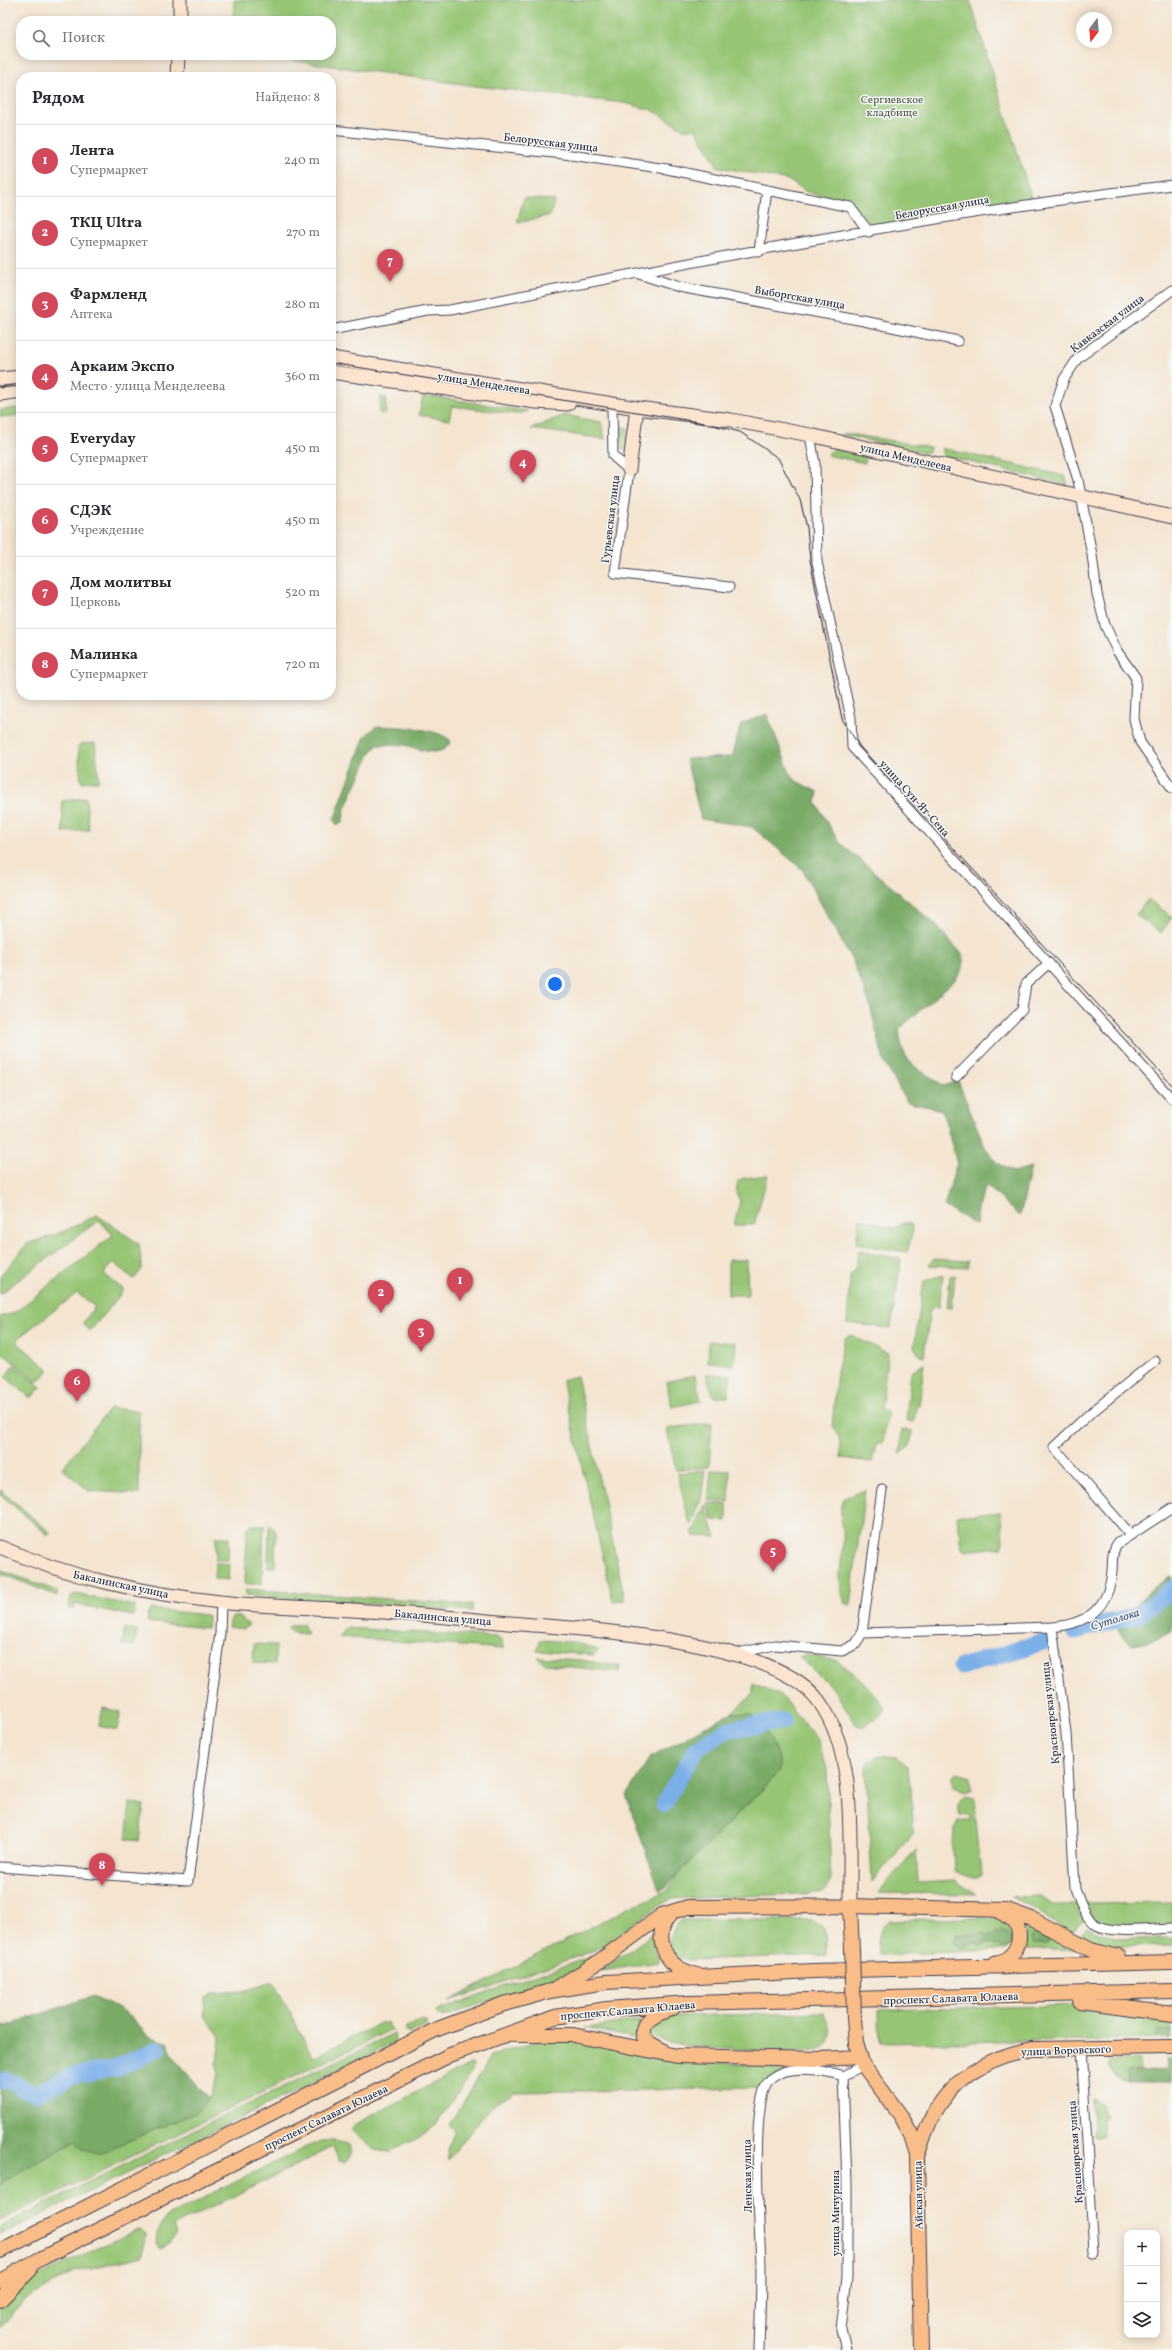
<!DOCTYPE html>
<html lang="ru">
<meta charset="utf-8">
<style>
body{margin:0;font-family:Vollkorn,serif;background:#f7f7f7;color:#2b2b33}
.controls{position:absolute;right:12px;bottom:12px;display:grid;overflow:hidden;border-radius:8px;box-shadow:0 2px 10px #0003}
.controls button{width:36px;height:36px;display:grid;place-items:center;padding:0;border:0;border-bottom:1px solid #e1e1e2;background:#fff;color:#2b2b33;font:20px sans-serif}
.compass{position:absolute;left:1076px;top:12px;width:36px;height:36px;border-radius:50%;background:#fff;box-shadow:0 2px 10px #0003;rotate:196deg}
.you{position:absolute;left:555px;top:984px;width:14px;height:14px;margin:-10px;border:3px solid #fff;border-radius:50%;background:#1a73e8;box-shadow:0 0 0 6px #1a73e833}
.badge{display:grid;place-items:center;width:26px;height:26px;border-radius:50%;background:#d1495b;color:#fff;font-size:13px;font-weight:700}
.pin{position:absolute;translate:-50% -33px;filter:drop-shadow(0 1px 2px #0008)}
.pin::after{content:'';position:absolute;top:21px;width:14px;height:12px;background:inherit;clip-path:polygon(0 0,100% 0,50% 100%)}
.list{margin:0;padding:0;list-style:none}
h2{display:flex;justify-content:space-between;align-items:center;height:52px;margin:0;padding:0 16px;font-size:17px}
h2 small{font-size:13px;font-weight:400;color:#7c7c81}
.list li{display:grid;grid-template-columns:26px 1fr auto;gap:12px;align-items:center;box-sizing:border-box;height:72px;padding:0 16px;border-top:1px solid #e1e1e2}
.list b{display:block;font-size:15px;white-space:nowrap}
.list p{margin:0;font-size:13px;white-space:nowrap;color:#7c7c81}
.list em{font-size:13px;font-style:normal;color:#7c7c81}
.icon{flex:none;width:22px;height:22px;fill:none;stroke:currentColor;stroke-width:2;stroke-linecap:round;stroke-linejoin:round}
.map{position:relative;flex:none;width:1172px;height:2350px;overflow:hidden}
.search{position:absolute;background:#fff;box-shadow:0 2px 10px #0003;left:16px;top:16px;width:320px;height:44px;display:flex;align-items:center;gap:10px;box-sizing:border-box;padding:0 14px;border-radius:16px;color:#7c7c81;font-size:15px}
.panel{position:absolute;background:#fff;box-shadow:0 2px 10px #0003;left:16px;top:72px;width:320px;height:628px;border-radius:16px}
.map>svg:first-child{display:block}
.green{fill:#97c574;stroke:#5c7458;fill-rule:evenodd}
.forest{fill:#79aa66;stroke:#4e6650}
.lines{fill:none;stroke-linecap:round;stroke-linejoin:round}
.river{stroke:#7aafe8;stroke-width:17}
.street-casing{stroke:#423f51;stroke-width:11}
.secondary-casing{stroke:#423f51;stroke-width:15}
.primary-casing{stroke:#423f51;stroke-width:16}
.street{stroke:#fff;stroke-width:9}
.secondary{stroke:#fce5d0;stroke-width:13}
.primary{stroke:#f8bd89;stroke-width:14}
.tram{stroke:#22223b;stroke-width:1}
.primary-bridge-casing{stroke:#423f51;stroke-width:16;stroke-linecap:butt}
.primary-bridge{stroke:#f8bd89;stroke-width:14}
.labels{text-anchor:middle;stroke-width:3;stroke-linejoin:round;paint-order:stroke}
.park-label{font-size:11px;fill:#4b5b4f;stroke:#f6f6f2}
.street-label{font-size:11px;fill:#22223b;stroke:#f6f6f2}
.water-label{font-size:12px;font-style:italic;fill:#415378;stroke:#f6f6f2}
</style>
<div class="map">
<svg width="1172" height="2350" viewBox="0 0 1172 2350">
<rect width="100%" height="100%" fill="#f6f6f2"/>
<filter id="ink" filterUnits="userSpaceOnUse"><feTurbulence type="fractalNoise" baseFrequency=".025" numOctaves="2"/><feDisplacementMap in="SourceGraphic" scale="8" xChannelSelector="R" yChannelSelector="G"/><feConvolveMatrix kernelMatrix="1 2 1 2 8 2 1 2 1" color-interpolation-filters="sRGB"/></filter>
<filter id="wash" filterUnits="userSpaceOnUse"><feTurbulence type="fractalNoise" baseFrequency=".012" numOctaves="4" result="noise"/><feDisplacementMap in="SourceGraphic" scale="16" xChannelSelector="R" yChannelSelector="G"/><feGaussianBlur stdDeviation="0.9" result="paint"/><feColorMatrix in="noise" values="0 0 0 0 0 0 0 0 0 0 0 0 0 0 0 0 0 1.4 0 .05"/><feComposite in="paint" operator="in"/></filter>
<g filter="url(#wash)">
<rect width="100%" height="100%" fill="#f4e4d0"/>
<!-- green -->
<path class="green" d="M234,0h736l61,197 -158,30 -20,-22 -46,-13 -19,-12 -70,-13 -23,-39 -10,2 -33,-20 -28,-7 -148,-17 -223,-31h78v-34h-98z
M524,198l30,2 -3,15 -34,8z
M423,395l105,16 -11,3 -65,-8 -3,14 -30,-5z
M381,397h5v17l-7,-1z
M21,408v7l-21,2v-7z
M564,415l37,7 4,17 -74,-10z
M622,427l6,1 -2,22 -5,-1z
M843,433l87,14 -1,5 -5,1 -82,-18z
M941,448l124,28 3,9 -124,-29z
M834,449l32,7 -1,7 -38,-8z
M95,743l4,38 -18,1 -3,-35 2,-3z
M86,798l3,32 -26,2 -1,-31z
M1148,899l24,18 -11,16 -25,-18z
M768,1175l-14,50h-20l6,-24 -4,-9 2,-11 6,-3z
M97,1215l42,29 3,25 -8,10 -21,-17 -9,12 20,16 -34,41 -8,-7 13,-17 -18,-14 -59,45v5l31,27 -12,12 -37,-31v-34l14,-4 99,-78 -14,-15 -99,74v-18l27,-32 38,-13z
M859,1220c8,-1 26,7 36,8l8,-5 8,1 2,7 -6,21 -51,-8z
M858,1251l43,8 -10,69 -44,-5 3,-47 6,-11z
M933,1259l35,2v6l-39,-2z
M728,1260h19l1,35h-20z
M943,1275l-4,32 -9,1 -6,49 -4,-1 -6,-9 10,-66z
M955,1275l-3,33h-5l3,-32z
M851,1335l37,18 -7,56 7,3 -5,30 -7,2 -4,18 -31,-4 -2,-21 -7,-10 5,-56 8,-33z
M709,1341l27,2 -2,22 -26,-3z
M924,1364l-5,42h-3l-2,16 -8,-1 5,-49z
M14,1365l27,22 -10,11 -26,-21z
M706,1374l25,1 -3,22h-14z
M695,1375l6,26 -29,6 -6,-25z
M577,1376l48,224 -12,1 -51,-221z
M110,1408l29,3v83l-50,-3 -27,-23z
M712,1423l-3,44 -33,3 -9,-40 2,-2z
M902,1430l10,1 -2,15 -10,8z
M705,1470l-4,30 -6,11 1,4 -4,9h-2l-13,-51z
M711,1470l19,1 -1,31 -21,-2z
M0,1490l51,43 -3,2 -48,-41z
M865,1490l-15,115 -5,-2c-11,-29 0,-47 -2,-74 -2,-15 -4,-15 1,-31z
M707,1503l20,1v17l-14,-1z
M705,1505l11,32 -22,-1 -2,-2z
M1001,1512l2,30 -2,5 -35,4 -5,-3 -4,-32z
M251,1525h13l-2,59h-17l2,-55z
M269,1525l7,6 -1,36h-7z
M216,1537h13l-1,23h-12z
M215,1563l14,1 -1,16 -14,-1z
M0,1570l57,21v5l-57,-23z
M246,1589l227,16 -1,6 -227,-16z
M75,1594l60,12 -2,10 -58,-12 -1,5 -5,-1 2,-12z
M151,1609l55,6 2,1 -1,12 -60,-6 1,-10z
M232,1617h7l10,8 -5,4 -16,-2z
M303,1624l5,10 -14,-1 -7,-5 5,-3z
M125,1628l12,2 -3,16 -12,-2z
M345,1628l150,9c7,2 8,5 8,12l-164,-12z
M539,1640l34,2 26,8 -5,5 -57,-4z
M254,1644l22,1 -1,19 -22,-1z
M807,1655l30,6 18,13 31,33 -2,6 -22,14 -5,-2 -25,-38 -33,-30z
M538,1657l42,3 40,6 -1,6 -74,-8z
M753,1683l28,13 37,44 9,29 4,112 -8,12 -151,6 -12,6 -64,45 -147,51 181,-94 34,-14 15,-20 88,-88 -14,-70 -21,-3 21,-17z
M103,1708l18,4 -4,18 -18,-4z
M880,1755l16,2 12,9 6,66 -42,50 -6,-114 2,-6z
M957,1773l14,4 1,12 -7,2 -11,-4 -1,-11z
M966,1795l8,2 7,78 -3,3h-5l-19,-7c0,-15 -4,-36 4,-49l12,-2 -1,-6 -9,2c-2,-9 -3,-16 6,-21z
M130,1803l14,2 -5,36 -13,-2z
M916,1849l2,34 38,-2 20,13 -98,-1z
M1040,1896l13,8h24l7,15 -12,14 -60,-36z
M1172,1903v22l-65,2 -16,-11 -5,-12z
M1005,1917l7,6 1,21 -18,-13 -5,5 -25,-2 5,10 3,-2 12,3 4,-3 22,4 -8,4 -125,5c0,-15 -1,-28 13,-35z
M1023,1919l53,28v2l-53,1 3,-16zM1036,1931l14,5 -3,8h-13l-3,-5z
M682,1920h126c20,6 19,16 19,35l-143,5c-19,-6 -16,-30 -2,-40z
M1087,1926c29,18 52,12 85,12v8l-70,1 -25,-9z
M654,1933l-1,14 6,15 -58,9z
M597,1955l-20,15 -134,47 -5,-1 -2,-4 58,-23z
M274,1982l39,75 70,-35h4l5,7 -392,192v-36l17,-12 59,-32 21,13 98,-41 14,-14 9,-26 -1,-10 3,-27 -16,-20 2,-19 7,-4 29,-2z
M1088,2005l84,13v13h-15l-3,8 -274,4 -1,-33z
M823,2013c8,13 12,31 -5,38 -27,1 -156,0 -169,-18l1,-11 18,-6z
M423,2020l3,2v4l-16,8 -5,-4 1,-3z
M639,2020v19l-54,-11z
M394,2033l1,8 -3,3 -392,191v-8l44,-23z
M573,2038l106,22 117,7 -35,21 -247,4 -23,14 -43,54 -1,-10 8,-20 -5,-4 41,-70 53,-17z
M1139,2059l1,12 -13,1 1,10 -13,-4 -6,-11 1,-6z
M470,2064l3,1 -1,6 -36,54 -18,13 -28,13 -16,-1 -22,-21 2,-4z
M1092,2098c9,2 11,11 14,19l-4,1 1,18h-10z
M333,2140l15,3 4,10 -6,9 -7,-1 -6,-14 -159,79 3,8 -12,13 -4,2 -5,-6 1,-10 10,-17 137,-68 17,-7z
M138,2229l4,1 3,4 -2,22 -69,16 -49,28 -25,27v-21l31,-27z"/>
<!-- forest -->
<path class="forest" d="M767,714l22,57 7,10 22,11 -2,11 23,39 95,81 29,32v13l-8,12 -56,49c3,37 17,37 45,57l14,-5 27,66 12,16 16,9 18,-5 -11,49 -34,-31 -7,19 -3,21 -32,-19 13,-43 -15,-53 -35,-8 -23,-40 -14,-57 -17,-43 -51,-93 -50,-42 -51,-8 -15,-60 46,-2 9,-33z
M377,726c19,1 60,1 74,15 -11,20 -32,7 -48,4 -9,-1 -17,0 -25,0l-7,7 -26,56 -3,15 -5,2 -3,-5 31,-84z
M1172,1577v53l-19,11 -21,4 -15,-17 36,-41z
M732,1712l21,3c11,16 32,38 25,58l-118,119 -34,-96 24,-39z
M1002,1929l9,8v9l-10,1 -12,-5 -8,4 -8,-4 -10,6 -6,-2 -3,-5 2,-6 9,-1 7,2 10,-4 8,4z
M1036,1931l14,5 -3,8h-13l-3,-5z
M93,1996l28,13 11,9 15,17 22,8 1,9 39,47 -14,14 -98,41 -14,-4 -7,-9 -59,32 -17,12v-157z
M1157,2031h15v7l-18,1z
M1166,2059h6v23h-44l-1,-10 40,-3z"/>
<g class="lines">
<!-- river -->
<path class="river" d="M1075,1631l65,-17 32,-25
M961,1667l82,-25
M664,1804l32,-55 31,-19 56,-9
M0,2082l5,-3 30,15 37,-18 44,-8 42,-19"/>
</g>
</g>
<g filter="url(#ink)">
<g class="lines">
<defs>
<path id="street" d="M331,130l233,24 103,15 100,21 -8,62
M767,190l83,17 19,25
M639,274l40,13 185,34 94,20
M1172,290l-94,68 -14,21 -9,27 23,74 14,75 5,39 8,31 12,26 19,27 -2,41 6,23 32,46
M331,330l97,-19 22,-1c239,-48 480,-95 722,-125
M612,408l1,48 16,14 -14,103 114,14
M810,435l5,29 2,98 34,156 1,29 320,352
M956,1077l66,-67 4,-26 23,-21
M1172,1508l-55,36c-6,9 -4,17 -5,27 -3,37 -24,53 -60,56l14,106 9,155c4,11 8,24 16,33 14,15 61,8 81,7
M1131,1535l-77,-88 33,-31 68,-55
M862,1633l190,-6
M734,1654l41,-9 67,6 14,-7 6,-11 20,-143
M0,1867l188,14 32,-248 1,-31
M1081,2049l13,203
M843,2076l4,107v94l-6,53 5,20
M843,2076l20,-11
M759,2350c1,-28 2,-57 2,-85 -1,-35 -11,-159 7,-183 15,-20 56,-12 75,-6"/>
<path id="secondary" d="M180,21v-21
M177,77l1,-22
M331,358l306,50 94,12 79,15 362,82
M331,372l205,30 32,2
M0,379l21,-2
M0,394l21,-3
M629,470l8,-62
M0,1547c70,31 144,46 220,55 44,5 88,5 132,8 57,3 113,9 169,14 72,6 252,16 297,76 40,53 31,143 32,206"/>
<path id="primary" d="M850,1906l2,43
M673,1912c-19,16 -13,44 6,56 5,3 12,5 18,7
M995,1964c20,-6 30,-23 20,-43l-15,-9
M558,1987l36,-22 68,-50 26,-8 162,-1 157,4 25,9 59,31 28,7
M1080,2001l92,12
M854,2018l2,25 7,22 38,51 10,18 6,22 4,194
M514,2035h59l104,21 144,3 39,-2
M662,2050l-16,-9c-12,-19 13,-28 27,-33
M917,2156c5,-13 9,-28 16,-41 21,-38 57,-59 99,-66l140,-2
M0,2251l435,-221 66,-25 49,-14 56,-9 207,-11 359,-9
M0,2281l42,-23 408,-203 105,-38 52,-8 82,-6 483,-12
M0,2300l30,-30"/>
</defs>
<!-- street casing -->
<use href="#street" class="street-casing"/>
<!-- secondary casing -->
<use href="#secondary" class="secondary-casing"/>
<!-- primary casing -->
<use href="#primary" class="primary-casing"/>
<!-- street -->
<use href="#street" class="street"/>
<!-- secondary -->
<use href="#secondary" class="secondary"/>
<!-- primary -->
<use href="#primary" class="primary"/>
<!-- tram -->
<path class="tram" d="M331,363l374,60 35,9 38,26 22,42 7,28 3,32 32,159 18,28 312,338
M0,388l21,-2"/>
<defs>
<path id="primary-bridge" d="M852,1949l2,69"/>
</defs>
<!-- primary-bridge casing -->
<use href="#primary-bridge" class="primary-bridge-casing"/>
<!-- primary-bridge -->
<use href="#primary-bridge" class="primary-bridge"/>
</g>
</g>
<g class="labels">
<!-- park labels -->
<g class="park-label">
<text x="892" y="103">Сергиевское<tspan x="892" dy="13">кладбище</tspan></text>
</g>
<!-- street labels -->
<g class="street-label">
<text transform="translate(551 142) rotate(7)" y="4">Белорусская улица</text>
<text transform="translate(942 207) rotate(-10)" y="4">Белорусская улица</text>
<text transform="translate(800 297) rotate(10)" y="4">Выборгская улица</text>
<text transform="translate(1107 323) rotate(-37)" y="4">Кавказская улица</text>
<text transform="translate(484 383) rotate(9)" y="4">улица Менделеева</text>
<text transform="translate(906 457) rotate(13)" y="4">улица Менделеева</text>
<text transform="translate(610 519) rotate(-83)" y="4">Гурьевская улица</text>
<text transform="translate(915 798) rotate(48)" y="4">улица Сун-Ят-Сена</text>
<text transform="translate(121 1584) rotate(12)" y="4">Бакалинская улица</text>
<text transform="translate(443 1617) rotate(5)" y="4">Бакалинская улица</text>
<text transform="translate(1050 1713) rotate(-96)" y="4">Красноярская улица</text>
<text transform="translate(951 1998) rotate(-2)" y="4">проспект Салавата Юлаева</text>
<text transform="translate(628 2010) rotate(-5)" y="4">проспект Салавата Юлаева</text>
<text transform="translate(1066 2050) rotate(-2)" y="4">улица Воровского</text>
<text transform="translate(326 2117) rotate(-26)" y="4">проспект Салавата Юлаева</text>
<text transform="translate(1075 2152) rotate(-94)" y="4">Красноярская улица</text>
<text transform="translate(747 2176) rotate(-91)" y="4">Ленская улица</text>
<text transform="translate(918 2195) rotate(-91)" y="4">Айская улица</text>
<text transform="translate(835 2213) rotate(-90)" y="4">улица Мичурина</text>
</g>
<!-- water labels -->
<g class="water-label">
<text transform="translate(1115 1619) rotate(-17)" y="4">Сутолока</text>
</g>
</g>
</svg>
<div class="controls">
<button>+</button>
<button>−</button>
<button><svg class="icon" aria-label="layers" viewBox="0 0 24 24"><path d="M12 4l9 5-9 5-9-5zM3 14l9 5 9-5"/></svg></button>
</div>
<svg class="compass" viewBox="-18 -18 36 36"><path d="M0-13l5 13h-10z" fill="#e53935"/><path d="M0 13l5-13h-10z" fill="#7c7c81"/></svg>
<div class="you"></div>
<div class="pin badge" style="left:460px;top:1301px">1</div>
<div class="pin badge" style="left:381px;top:1313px">2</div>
<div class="pin badge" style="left:421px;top:1352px">3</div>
<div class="pin badge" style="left:523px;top:483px">4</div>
<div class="pin badge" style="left:773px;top:1572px">5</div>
<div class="pin badge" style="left:77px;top:1402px">6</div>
<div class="pin badge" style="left:390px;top:282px">7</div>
<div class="pin badge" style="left:102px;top:1886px">8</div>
<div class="search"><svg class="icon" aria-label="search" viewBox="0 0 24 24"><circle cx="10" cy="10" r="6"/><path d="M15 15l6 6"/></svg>Поиск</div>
<section class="panel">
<h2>Рядом<small>Найдено: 8</small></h2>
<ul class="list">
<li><span class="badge">1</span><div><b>Лента</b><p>Супермаркет</p></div><em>240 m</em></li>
<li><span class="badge">2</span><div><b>ТКЦ Ultra</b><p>Супермаркет</p></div><em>270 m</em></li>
<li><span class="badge">3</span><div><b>Фармленд</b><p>Аптека</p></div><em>280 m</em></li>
<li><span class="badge">4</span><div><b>Аркаим Экспо</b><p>Место · улица Менделеева</p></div><em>360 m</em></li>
<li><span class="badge">5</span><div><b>Everyday</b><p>Супермаркет</p></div><em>450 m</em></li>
<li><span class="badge">6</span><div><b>СДЭК</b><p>Учреждение</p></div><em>450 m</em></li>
<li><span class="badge">7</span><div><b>Дом молитвы</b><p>Церковь</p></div><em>520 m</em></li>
<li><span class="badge">8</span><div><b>Малинка</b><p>Супермаркет</p></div><em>720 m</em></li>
</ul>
</section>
</div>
